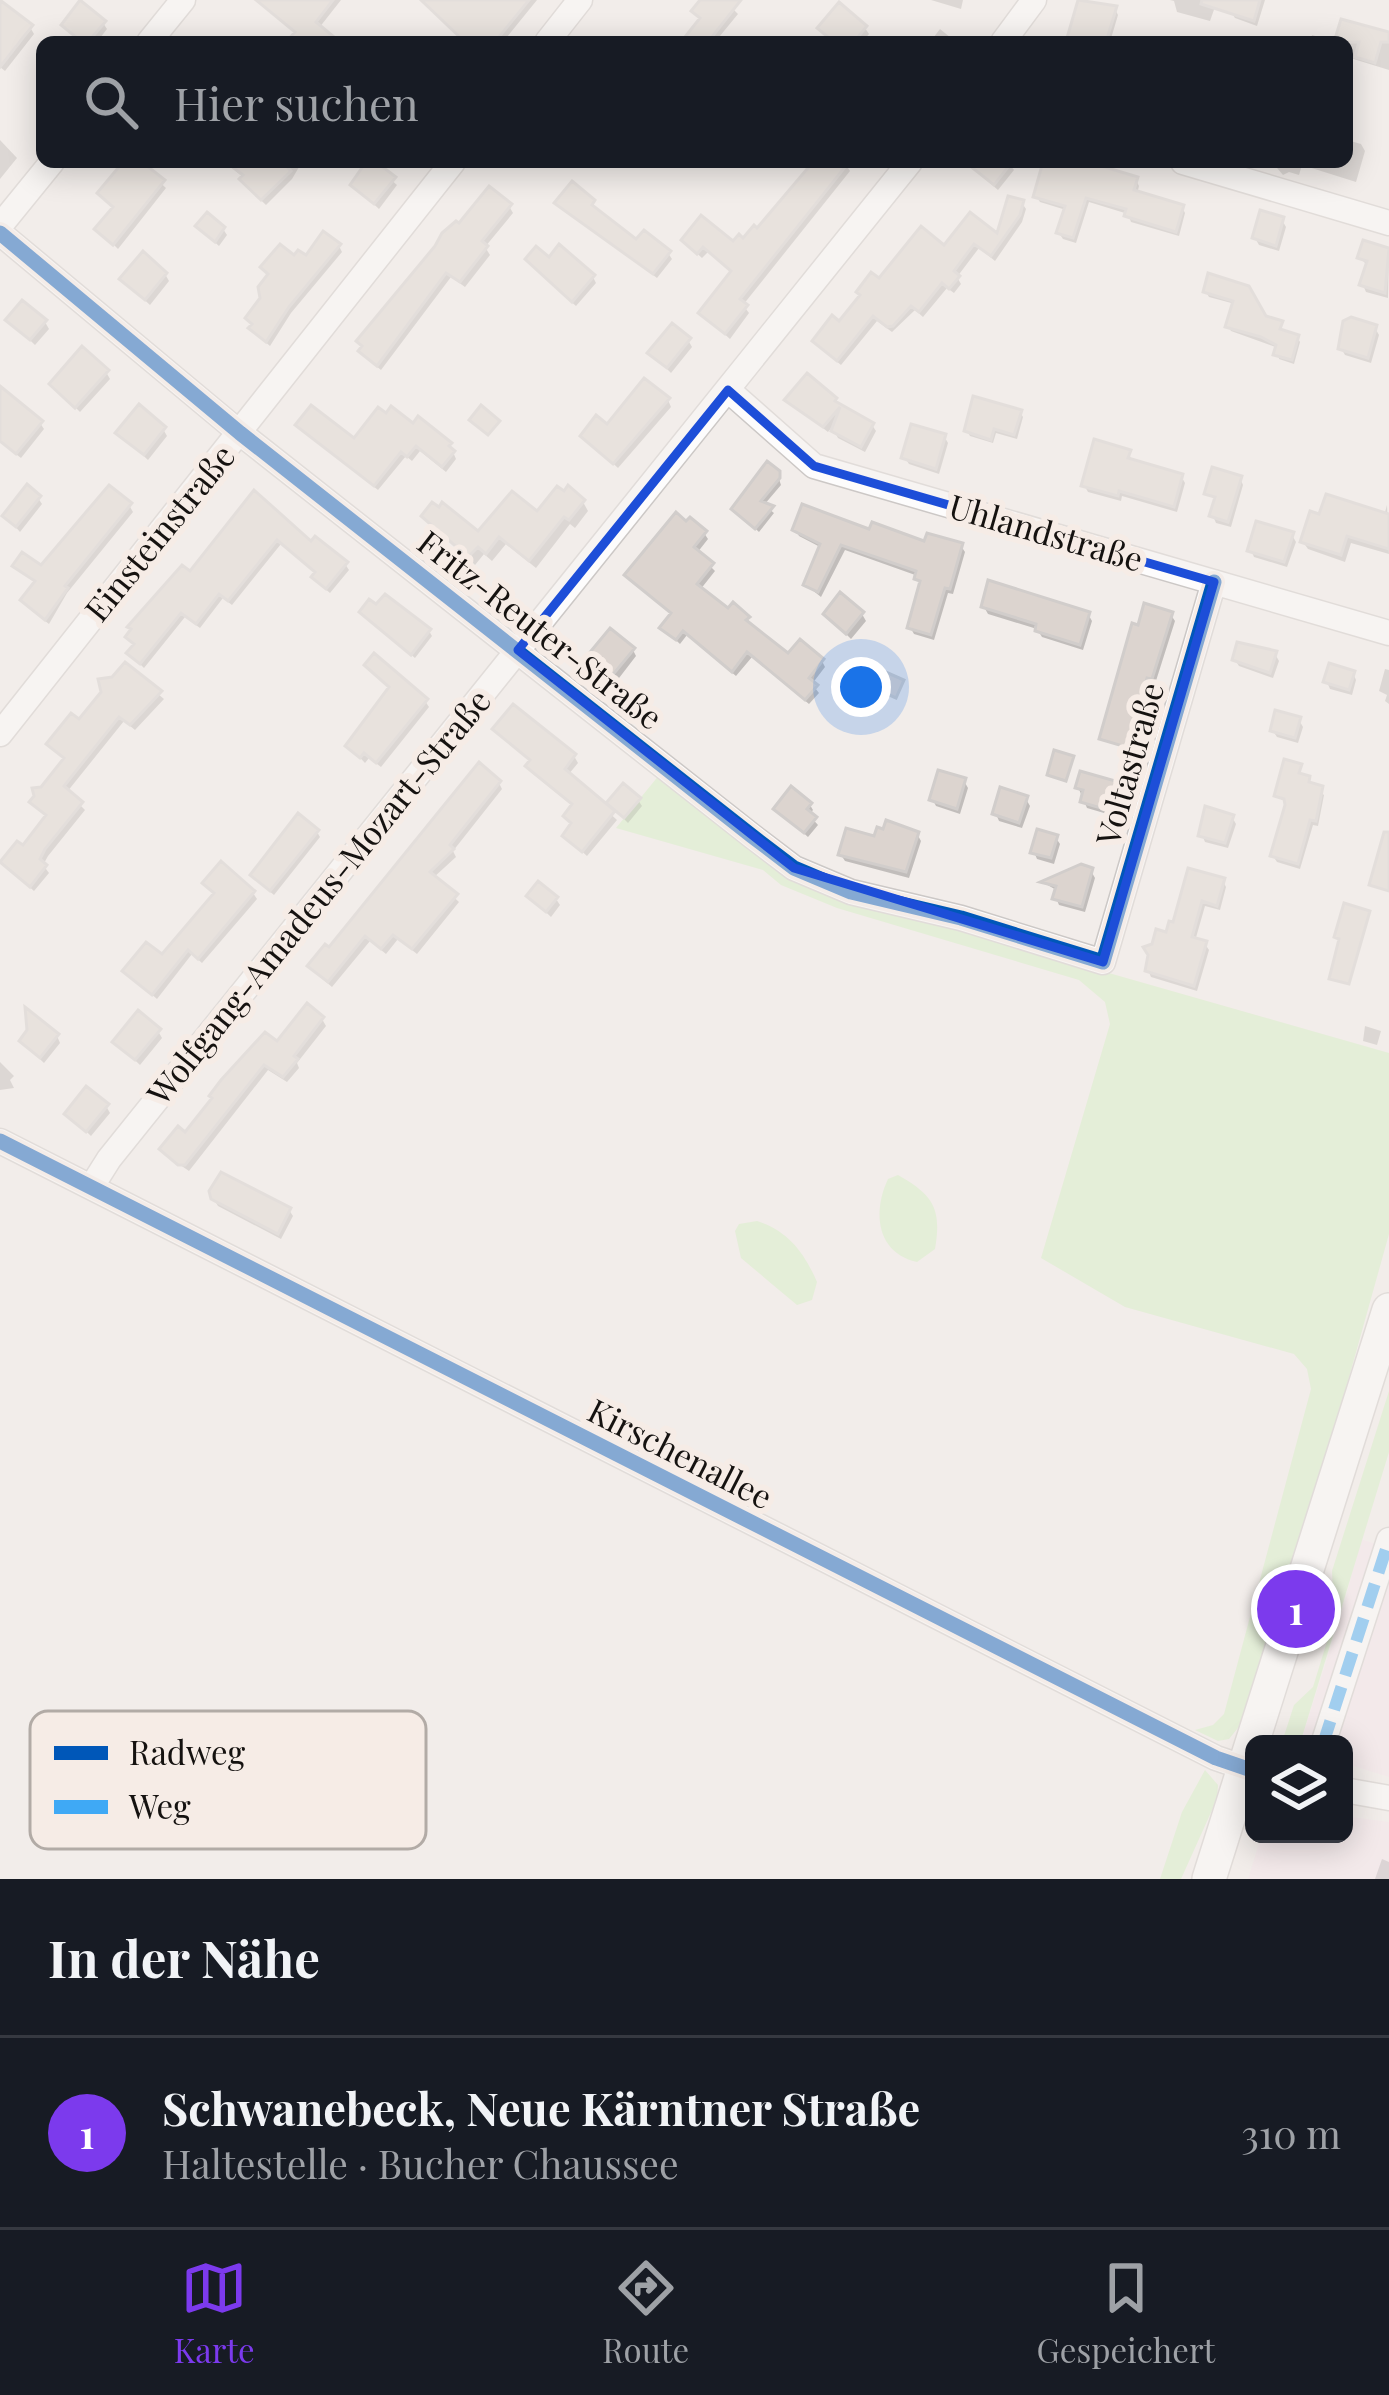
<!DOCTYPE html>
<html lang="de">
<meta charset="utf-8">
<style>
body{margin:0;font-family:"Playfair Display",serif;background:#242831;color:#f1f3f6}
.controls{position:absolute;right:36px;bottom:36px;display:grid;overflow:hidden;border-radius:18px;box-shadow:0 6px 30px #0003}
.controls button{width:108px;height:108px;display:grid;place-items:center;padding:0;border:0;border-bottom:3px solid #363941;background:#171b24;color:#f1f3f6;font:60px sans-serif}
.you{position:absolute;left:861px;top:687px;width:42px;height:42px;margin:-30px;border:9px solid #fff;border-radius:50%;background:#1a73e8;box-shadow:0 0 0 18px #1a73e833}
.badge{display:grid;place-items:center;width:78px;height:78px;border-radius:50%;background:#7c3aed;color:#fff;font-size:39px;font-weight:700}
.pin{position:absolute;translate:-50% -50%;border:6px solid #fff;box-shadow:0 3px 12px #0006}
.list{margin:0;padding:0;list-style:none}
h2{display:flex;justify-content:space-between;align-items:center;height:156px;margin:0;padding:0 48px;font-size:51px}
h2 small{font-size:39px;font-weight:400;color:#9ea1a6}
.list li{display:grid;grid-template-columns:78px 1fr auto;gap:36px;align-items:center;box-sizing:border-box;height:192px;padding:0 48px;border-top:3px solid #363941}
.list b{display:block;font-size:45px;white-space:nowrap}
.list p{margin:0;font-size:39px;white-space:nowrap;color:#9ea1a6}
.list em{font-size:39px;font-style:normal;color:#9ea1a6}
.icon{flex:none;width:66px;height:66px;fill:none;stroke:currentColor;stroke-width:2;stroke-linecap:round;stroke-linejoin:round}
.map{position:relative;flex:none;width:1389px;height:1879px;overflow:hidden}
.search{position:absolute;background:#171b24;box-shadow:0 6px 30px #0003;left:36px;right:36px;top:36px;height:132px;display:flex;align-items:center;gap:30px;box-sizing:border-box;padding:0 42px;border-radius:18px;color:#9ea1a6;font-size:45px}
.sheet{height:348px;background:#171b24}
nav{display:flex;justify-content:space-around;align-items:center;box-sizing:border-box;height:168px;border-top:3px solid #363941;background:#171b24;font-size:33px;color:#9ea1a6}
nav a{display:grid;justify-items:center;gap:6px}
nav .on{color:#7c3aed}
.map>svg:first-child{display:block}
.commercial{fill:#f3e4eb}
.green{fill:#d3efc4}
.shadow{fill:#0003}
.building{fill:#dcd4cf;stroke:#d1cdcb;stroke-width:3}
.lines{fill:none;stroke-linecap:round;stroke-linejoin:round}
.minor-casing{stroke:#ccc8c6;stroke-width:27}
.secondary-casing{stroke:#ccc8c6;stroke-width:36}
.minor{stroke:#fdfcfc;stroke-width:24}
.secondary{stroke:#fdfcfc;stroke-width:33}
.quiet{stroke:#3fa9f5;stroke-width:12;stroke-dasharray:24 12;stroke-linecap:butt}
.cycleway-casing{stroke:#f6ece6;stroke-width:22}
.cycleway{stroke:#0057b8;stroke-width:15}
.marked{fill:none;stroke:#1d4ed8;stroke-width:9;stroke-linejoin:round}
.labels{text-anchor:middle;stroke-width:12;stroke-linejoin:round;paint-order:stroke}
.street-label{font-size:33px;fill:#151210;stroke:#f6ece6}
.key{fill:#f6ece6;stroke:#b2aba6;stroke-width:3}
.key-label{font-size:33px;fill:#151210}
</style>
<div class="map">
<svg width="1389" height="1879" viewBox="0 0 1389 1879">
<rect width="100%" height="100%" fill="#f2edea"/>
<!-- commercial -->
<path class="commercial" d="M1360,1539l29,9v229l-45,-14v-19h-44l45,-141z
M1344,1816l45,6v57h-141l14,-45h82z"/>
<!-- green -->
<path class="green" d="M660,774l165,118 564,161v181l-108,387 -33,104 -7,-1 -12,15 -11,2 -23,-11 18,-5 11,-11 87,-325 -4,-20 -13,-15 -169,-47 -84,-49 69,-234 -5,-22 -26,-22 -242,-72 -56,-23 -18,-15 -147,-42z
M898,1175c35,20 44,33 37,74l-18,13c-40,-9 -45,-49 -29,-83z
M757,1221c31,10 47,31 60,61l-5,18 -15,5 -56,-47 -6,-27 4,-7z
M1389,1391v61l-87,285 11,7 -29,-8 10,-31 19,-18 21,-68 -2,-48z
M1205,1770l13,15 -1,14 -36,80h-21l22,-67z"/>
<!-- shadow -->
<path class="shadow" d="M255,0h86l-22,28 17,14h-46l7,-8z
M430,0h107l-34,42h-43l2,-3 -28,-27z
M704,0h20l14,14 -23,28h-30l17,-22 -7,-9z
M931,0h32l-2,9z
M1081,0l34,9 3,6 -8,27h-37l-3,-5z
M1170,0h44l2,4 -6,17 -33,-9 -3,-11z
M1235,0h30l-8,26 -22,-8 -4,-6z
M0,17l30,10 4,7 -29,37 -5,-4z
M103,23l4,6 -10,13h-16l-17,-17z
M820,28h45l4,6 -7,8h-29z
M940,29l16,13h-26z
M1312,35l20,6v1h-22z
M1389,35v35l-42,-13v-15h-10z
M0,140l17,18 -17,21z
M1347,140l14,4 4,7 -9,31 -54,-17 -3,10 -10,-3 -6,3 -11,-13h75z
M118,162h20l28,26 -48,61 -20,-20 17,-20 -14,-16 22,-27z
M225,162h77l-10,17 -26,26 -20,-19 -2,-8z
M371,162l26,23 -18,24 -26,-24z
M815,162h29l6,9 -107,134 6,8 -19,26 -28,-25 31,-41 -25,-21 -6,6 -13,-12 54,-4 49,-48z
M978,162h30l6,8 -16,20 -20,-17 -4,-6z
M1054,162h22l60,18 3,6 -2,8 45,13 3,6 -6,23 -48,-14 -3,-8 -39,-12 -13,41 -13,-4 -4,-6 7,-23 -26,-8 -4,-6z
M593,202l2,8 42,33 31,10 4,6 -15,19 -99,-75z
M1022,203l4,6 -4,13 -27,39 -16,-13 -22,29 4,7 -7,9 -7,-5 -24,29 -8,-7 -23,22 -15,-11 -36,44 -22,-18 -4,-6 25,-15 39,-44 65,-33 55,-11z
M509,206l4,7 -28,34 5,8 -25,32 -14,-10 -70,93 -16,-13 -3,-6z
M1282,220l4,7 -7,24 -20,-6 -4,-7z
M198,227l25,2 4,6 -8,11z
M1365,244l24,7 -1,47 -22,-6 -3,-7 5,-19 -8,-8z
M339,246l3,6 -51,61 -21,33 -14,-12 -8,-15 16,-20 6,-23 -6,-8 43,-9z
M549,261l44,16 3,6 -20,23 -15,-13z
M165,274l4,7 -19,24 -27,-25z
M1210,277l54,42 17,4 1,10 15,4 3,5 -6,22 -15,-5 -1,-11 -47,-17 -3,-5 7,-22 -26,-7 -3,-5z
M9,320l36,2 4,7 -14,16z
M1375,328l4,7 -8,28 -26,-8 -4,-7z
M688,340l4,7 -21,26 -20,-20z
M106,372l4,7 -30,33 -28,-28z
M0,398l40,25 4,6 -23,29 -21,-16z
M835,399l4,8 33,18 4,6 -11,21 -27,-14 -6,-11 -4,5 -40,-31z
M668,400l3,7 -53,61 -35,-32z
M1020,412l3,5 -6,22 -21,-6 -3,10 -23,-7 -3,-5z
M298,426l56,16 96,3 6,14 -10,13 -26,-21 -8,10 -6,-5 -28,34z
M163,429l4,7 -19,24 -29,-27z
M944,436l4,7 -9,31 -30,-10 -4,-6z
M1129,453l3,9 49,14 4,7 -8,29 -55,-16 -1,5 -33,-9 -4,-7z
M777,473l4,12 -17,20 10,8 -15,19 -25,-23z
M1240,478l3,7 -12,42 -15,-4 -3,-7 4,-15 -10,-8z
M254,494l57,51 34,19 4,6 -19,23 -12,-10 -1,-9 -36,-30 -49,61 -9,-7 -23,30 -15,-11 -41,51 -14,-14 6,-8 -8,-9 62,-62z
M564,495l19,7 5,9 -13,17 -5,-4 -34,44 -30,-24 -14,17 -8,-7 -9,11 -50,-49 53,19 60,-19z
M38,498l4,6 -22,28 -14,-16z
M129,505l4,7 -66,81 -18,31 -22,-17 -4,-6 13,-17 -20,-18 26,3z
M1387,505l2,49 -38,-11 -6,19 -37,-13 -5,-7 81,-26z
M796,530l75,2 55,13 35,1 4,6 -12,42 -5,-1 -14,47 -20,-6 -4,-7 12,-41 -4,-10 -73,-26 -24,47 -15,-12 16,-37 -23,-12z
M704,533l4,6 -11,14 18,18 -15,19 29,22 18,7 41,38 34,4 3,6 -13,17 7,9 -10,11 -57,-47 -16,19 -49,-41 -7,9 -17,-16 10,-13 -41,-34 -4,-6z
M1292,535l4,7 -9,25 -33,-10 -3,-7z
M984,607l104,7 4,7 -9,29 -41,-13 -5,-8 -49,-15z
M376,608l53,23 3,5 -17,22 -49,-41z
M826,614h36l4,7 -15,18z
M1171,615l4,6 -20,63 -5,-1 -19,62 -28,-8z
M633,650l3,6 -20,26 -26,-25z
M1275,654l4,7 -6,17 -34,-12 -4,-6z
M125,666l39,33 -29,31 -11,-9 -57,71 18,18 -37,46 -5,9 6,8 -15,18 -31,-28 21,-13 24,-32 -15,-16 33,-42 -16,-16 29,-21z
M1385,669l4,1v34l-4,-3 2,-6 -8,-4z
M372,672l53,29 4,6 -48,60 -12,-9 -4,5 -16,-17 42,-57z
M1353,673l3,7 -4,15 -22,-6 -3,-7z
M1299,720l4,7 -5,16 -21,-6 -4,-6z
M496,730l78,26 4,7 -10,12 49,45 -30,36 -22,-20 8,-10 -7,-10 8,-9 -42,-34 -4,-7 4,-4z
M1300,767l2,10 22,18 -6,31 -5,-1 -13,44 -23,-7 -4,-6 15,-52 -11,-8z
M964,781l4,7 -8,26 -24,-8 -3,-6z
M499,783l3,6 -49,62 3,6 -23,21 26,24 -42,52 -19,-15 -12,15 -16,-13 -38,46 -18,-15 -3,-6z
M1117,785l4,6 -7,25 -27,-8 -9,-21z
M1026,799l4,7 -8,22 -23,-7 -3,-7z
M638,800l4,6 -14,17 -19,-19z
M810,805l3,5 -4,5 9,10 -10,12 -31,-28z
M1232,817l4,7 -8,24 -23,-6 -3,-7z
M317,832l3,5 -46,58 -17,-14 -3,-5z
M917,834l4,7 -12,37 -64,-17 -4,-6 35,-15z
M1056,838l4,6 -6,20 -17,-5 -3,-7z
M1091,871l4,7 -10,34 -26,-7 -3,-7 2,-7 -14,-8z
M1223,881l3,6 -6,23 -15,-4 -10,35 10,3 4,6 -12,41 -46,-14 -3,-7 20,-35z
M206,883l47,10 4,6 -55,64 -10,-9 -35,45 -31,-27 36,-13 54,-63z
M530,897l26,2 4,6 -9,12z
M322,1019l4,7 -29,37 2,5 -12,14 -19,-12 -79,101 -22,-15 -4,-6 22,-14 92,-91z
M1365,1026l16,5 -4,14 -14,-4z
M31,1031l26,5 3,7 -16,20 -22,-21z
M158,1031l4,7 -22,27 -24,-23z
M0,1062l14,14 -4,4 4,8 -14,2z
M106,1106l4,7 -19,23 -23,-22z
M213,1198l76,12 4,6 -12,23 -63,-33z
M1382,1859l7,3v17h-14z"/>
<!-- building -->
<path class="building" d="M0,0l33,25 -33,42z
M80,0l26,21 -18,21h-6l-21,-17z
M256,0h77l-17,22 24,20h-54l9,-10z
M421,0h108l-34,42h-30z
M700,0h41l-33,42h-27l19,-24 -9,-7z
M1078,0l39,6 -11,36 -39,-4z
M1202,0h58l-6,21 -53,-17z
M839,2l28,24 -13,16h-20l-17,-14z
M1341,19l48,13v10h-8l-6,21 -20,-6 4,-15h-25z
M123,162h19l23,18 -52,65 -19,-16 19,-22 -16,-14z
M226,162h56l9,9 -30,29 -22,-21 4,-4z
M366,162h10l20,15 -22,27 -24,-19z
M813,162h36l-109,137 8,6 -23,29 -27,-21 33,-42 -28,-24 -6,7 -16,-14 20,-25 32,26 6,-7 4,4 11,-13 3,3z
M965,162h47l-18,23z
M1043,162h45l50,15 -4,13 50,15 -8,27 -52,-16 2,-7 -40,-11 -13,40 -17,-5 9,-27 -32,-9z
M572,181l23,19 -3,5 44,34 8,-9 27,21 -18,23 -99,-71z
M489,186l23,18 -30,37 6,5 -28,36 -14,-9 -69,93 -19,-15 4,-5 -6,-5 79,-95 7,-13 14,-12 3,2z
M1008,196l16,4 -4,15 -29,41 -17,-12 -20,27 6,5 -11,13 -7,-6 -23,29 -8,-6 -18,20 -6,1 -14,-11 -36,45 -25,-20 20,-26 7,6 21,-26 -4,-3 15,-20 8,6 42,-52 23,19 26,-33 27,21z
M1260,210l24,7 -8,29 -24,-8z
M207,212l18,15 -10,15 -20,-16z
M323,231l18,13 -52,63 -23,35 -18,-14 4,-4 -7,-6 15,-20 -2,-11 10,-13 -8,-7 20,-23 14,11 4,-5 8,5z
M1363,240l26,8 -4,45 -26,-8 8,-24 -10,-3z
M559,244l36,31 -23,27 -47,-43 11,-13 13,11z
M143,251l24,22 -22,27 -26,-21z
M1208,273l41,13 17,30 17,5 -3,8 19,6 -7,25 -19,-5 3,-10 -15,-8 -36,-10 8,-26 -30,-9z
M22,300l25,20 -17,20 -25,-20z
M1351,317l26,8 -9,33 -30,-9 5,-28z
M672,323l19,15 -24,30 -20,-15z
M82,346l27,24 -34,38 -26,-24z
M807,373l30,25 -2,3 39,22 -13,24 -30,-16 9,-24 -17,20 -39,-27z
M644,378l26,20 -57,66 -33,-28 16,-21 11,9z
M0,386l43,35 -27,33 -16,-13z
M973,396l49,14 -8,25 -20,-6 -3,11 -27,-9z
M139,404l27,23 -22,28 -29,-22z
M311,405l43,33 24,-31 8,6 5,-7 22,17 5,-7 34,27 -3,3 6,5 -13,16 -26,-21 -9,11 -6,-5 -27,34 -79,-61z
M481,405l19,16 -12,14 -19,-15z
M911,424l35,10 -10,35 -35,-11z
M1094,439l37,11 -3,8 55,16 -9,33 -55,-16 -1,5 -37,-10z
M767,461l13,10v7l-19,23 13,5 -19,23 -24,-20z
M1212,467l30,9 -14,46 -19,-6 6,-19 -11,-3z
M27,484l14,12 -25,31 -14,-11z
M109,485l23,18 -67,83 3,2 -23,32 -25,-20 15,-19 -23,-15 10,-14 19,13z
M568,485l17,15 -16,20 -5,-3 -35,44 -30,-24 -13,17 -8,-7 -10,10 -47,-41 11,-14 7,5 3,-5 36,29 34,-40 25,20 20,-25 7,5z
M254,490l57,51 4,-5 33,26 -22,27 -15,-12 4,-5 -38,-32 -49,61 -9,-7 -23,30 -15,-11 -41,51 -14,-11 8,-9 -9,-7 6,-8 -4,-2 55,-62 8,6z
M1326,494l63,20v35l-42,-13 -6,19 -41,-13 10,-31 9,3z
M802,504l67,25 3,-7 52,19 3,-8 36,10 -13,46 -5,-1 -14,47 -24,-7 13,-47 -6,-2 2,-8 -75,-26 -23,47 -15,-7 17,-41 -28,-14z
M676,512l10,9 4,-4 17,14 -13,16 20,16 -17,21 31,24 5,-6 17,15 -4,3 42,33 12,-14 24,20 -15,19 9,7 -13,15 -58,-48 -15,20 -49,-41 -7,9 -17,-12 12,-15 -47,-38z
M1256,521l38,11 -10,30 -37,-11z
M988,580l102,32 -10,33 -45,-14 1,-7 -55,-17z
M840,592l24,20 -18,22 -23,-20z
M385,594l46,35 -20,26 -52,-43 10,-13 7,5z
M1144,603l29,9 -21,67 -5,-1 -21,69 -27,-8 33,-116 6,2z
M610,628l25,20 -24,29 -25,-20z
M1237,642l40,9 -7,22 -38,-13z
M374,653l54,46 -52,64 -12,-10 -4,5 -15,-12 44,-59 -25,-22z
M125,662l37,29 -32,34 -11,-8 -55,69 19,16 -38,47 -5,10 7,6 -17,22 -30,-25 17,-21 6,4 23,-30 -17,-13 5,-6 -2,-8 9,-1 23,-29 -18,-14 25,-31 8,6 22,-27 -3,-13 14,-2z
M1329,663l26,8 -6,19 -26,-8z
M881,670l23,10 -8,18 -23,-10z
M513,704l63,50 -11,15 50,42 -33,41 -20,-16 9,-13 -8,-7 9,-12 -47,-38 5,-6 -38,-31z
M1275,710l26,7 -6,21 -25,-7z
M1054,750l20,6 -8,25 -19,-6z
M1284,759l18,5 -3,9 11,3 -1,6 14,4 -7,35 -6,-1 -12,44 -28,-8 15,-51 -1,-6 -10,-3z
M479,762l22,19 -51,64 4,4 -24,23 28,22 -46,55 -19,-14 -12,14 -16,-13 -37,46 -21,-16 18,-22 4,3z
M938,770l28,8 -9,31 -28,-9z
M1080,771l39,11 -8,29 -31,-9 3,-12 -8,-2z
M623,783l18,15 -17,20 -18,-15z
M791,786l21,17 -5,6 10,8 -13,16 -31,-24z
M1000,787l28,9 -9,27 -27,-9z
M1205,806l29,9 -9,28 -27,-7z
M298,813l21,17 -49,61 -20,-16z
M886,820l33,12 -13,40 -68,-17 8,-27 28,8 3,-9 6,2z
M1037,829l21,6 -7,23 -21,-5z
M1384,832h5v59l-20,-6z
M221,861l34,30 -57,68 -10,-9 -36,45 -30,-24 24,-29 16,12 52,-61 -12,-10z
M1081,864l12,4 -11,39 -30,-8 4,-13 -16,-4z
M1188,868l37,10 -8,28 -15,-5 -10,36 15,4 -13,45 -49,-15 3,-16 -5,-8 9,-3 4,-15 10,3 3,-11 4,1z
M538,881l20,16 -12,15 -20,-16z
M1344,903l26,8 -21,73 -20,-5 10,-40 -5,-2z
M307,1003l17,14 -30,39 4,3 -15,18 -19,-12 -79,100h-7l-19,-16 19,-23 7,6 27,-34 -3,-2 12,-16 44,-48 12,9z
M25,1007l34,27 -19,24 -21,-17 8,-11z
M138,1010l23,19 -26,31 -23,-18z
M86,1086l23,18 -23,28 -22,-18z
M221,1172l70,36 -13,26 -67,-35 -2,-8z"/>
<g class="lines">
<defs>
<path id="minor" d="M149,42l34,-42
M547,42l33,-42
M1003,42l31,-42
M1183,162l206,61
M0,226l52,-64
M0,233l240,200 512,403 42,32 57,24 110,26 142,44 111,-380
M728,390l86,76 575,167
M0,734l453,-572
M0,1141l1216,617 38,13
M92,1186l17,-27 801,-997
M1323,1744l66,-204
M1344,1790l45,8"/>
<path id="secondary" d="M1209,1879l180,-569"/>
</defs>
<!-- minor casing -->
<use href="#minor" class="minor-casing"/>
<!-- secondary casing -->
<use href="#secondary" class="secondary-casing"/>
<!-- minor -->
<use href="#minor" class="minor"/>
<!-- secondary -->
<use href="#secondary" class="secondary"/>
<!-- quiet -->
<path class="quiet" d="M1323,1744l66,-204"/>
<defs>
<path id="cycleway" d="M0,233l240,200 512,403 42,32 57,24 110,26 142,44 111,-380
M0,1141l1216,617 38,13"/>
</defs>
<!-- cycleway casing -->
<use href="#cycleway" class="cycleway-casing"/>
<!-- cycleway -->
<use href="#cycleway" class="cycleway"/>
</g>
<!-- marked area -->
<path d="M0 0H1389V1879H0ZM728,390l86,76 400,116 -111,380 -309,-94 -276,-218z" fill="#f2edea" fill-opacity=".55" fill-rule="evenodd"/>
<path class="marked" d="M728,390l86,76 400,116 -111,380 -309,-94 -276,-218z"/>
<g class="labels">
<!-- street labels -->
<g class="street-label">
<text transform="translate(160 533) rotate(-51)" y="12">Einsteinstraße</text>
<text transform="translate(1046 533) rotate(16)" y="12">Uhlandstraße</text>
<text transform="translate(540 630) rotate(38)" y="12">Fritz-Reuter-Straße</text>
<text transform="translate(1130 764) rotate(-74)" y="12">Voltastraße</text>
<text transform="translate(319 897) rotate(-51)" y="12">Wolfgang-Amadeus-Mozart-Straße</text>
<text transform="translate(680 1454) rotate(27)" y="12">Kirschenallee</text>
</g>
</g>
<!-- legend -->
<rect x="30" y="1711" width="396" height="138" rx="18" class="key"/>
<rect x="54" y="1746" width="54" height="14" fill="#0057b8"/>
<rect x="54" y="1800" width="54" height="14" fill="#3fa9f5"/>
<g class="key-label">
<text x="129" y="1765">Radweg</text>
<text x="129" y="1819">Weg</text>
</g>
</svg>
<div class="controls">
<button><svg class="icon" aria-label="layers" viewBox="0 0 24 24"><path d="M12 4l9 5-9 5-9-5zM3 14l9 5 9-5"/></svg></button>
</div>
<div class="you"></div>
<div class="pin badge" style="left:1296px;top:1609px">1</div>
<div class="search"><svg class="icon" aria-label="search" viewBox="0 0 24 24"><circle cx="10" cy="10" r="6"/><path d="M15 15l6 6"/></svg>Hier suchen</div>
</div>
<section class="sheet">
<h2>In der Nähe<small></small></h2>
<ul class="list">
<li><span class="badge">1</span><div><b>Schwanebeck, Neue Kärntner Straße</b><p>Haltestelle · Bucher Chaussee</p></div><em>310 m</em></li>
</ul>
</section>
<nav>
<a class="on"><svg class="icon" aria-label="map" viewBox="0 0 24 24"><path d="M3 6l6-2 6 2 6-2v14l-6 2-6-2-6 2zM9 4v14M15 6v14"/></svg>Karte</a>
<a><svg class="icon" aria-label="directions" viewBox="0 0 24 24"><path d="M12 3l9 9-9 9-9-9zM9 14v-3h6M13 9l2 2-2 2"/></svg>Route</a>
<a><svg class="icon" aria-label="saved" viewBox="0 0 24 24"><path d="M7 4h10v16l-5-4-5 4z"/></svg>Gespeichert</a>
</nav>
